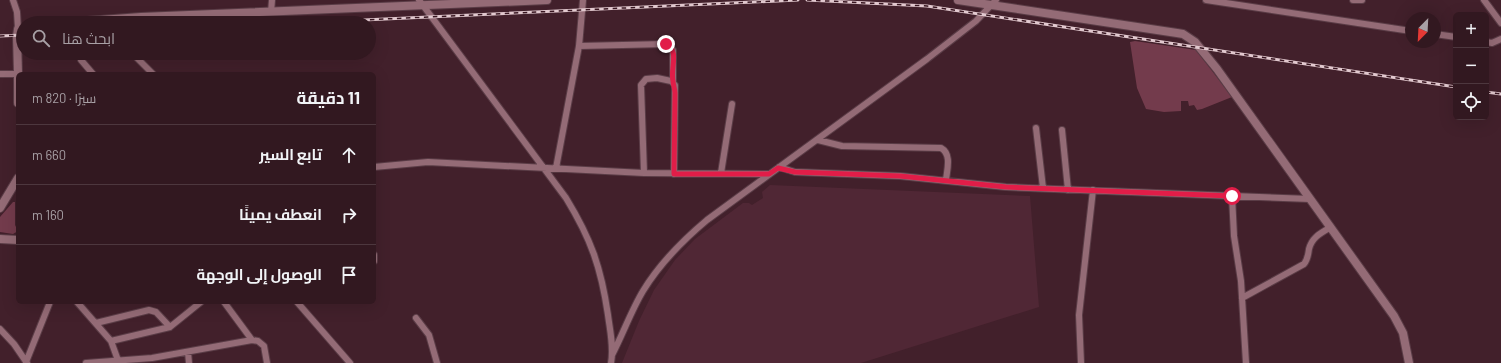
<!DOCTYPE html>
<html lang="ar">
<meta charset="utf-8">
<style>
body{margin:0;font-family:Barlow,Cairo,sans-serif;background:#3a2129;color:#f1f3f6;direction:rtl}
.controls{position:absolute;right:12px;top:12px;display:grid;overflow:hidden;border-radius:6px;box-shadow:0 4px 16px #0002}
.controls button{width:36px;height:36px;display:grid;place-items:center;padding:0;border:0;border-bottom:1px solid #4d373e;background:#321820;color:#f1f3f6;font:20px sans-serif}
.compass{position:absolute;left:1405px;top:12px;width:36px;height:36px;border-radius:50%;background:#321820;box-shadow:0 4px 16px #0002;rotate:204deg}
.stop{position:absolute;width:12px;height:12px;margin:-9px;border:3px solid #e11d48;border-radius:50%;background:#fff}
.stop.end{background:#e11d48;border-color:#fff;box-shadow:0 1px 4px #0008}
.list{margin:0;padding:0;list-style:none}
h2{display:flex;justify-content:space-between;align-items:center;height:52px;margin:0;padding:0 16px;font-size:17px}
h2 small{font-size:13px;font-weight:400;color:#a8a0a5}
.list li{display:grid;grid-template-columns:26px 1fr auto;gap:12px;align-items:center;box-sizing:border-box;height:60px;padding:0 16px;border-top:1px solid #4d373e}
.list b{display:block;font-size:15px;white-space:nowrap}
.list em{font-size:13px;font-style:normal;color:#a8a0a5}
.icon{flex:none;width:22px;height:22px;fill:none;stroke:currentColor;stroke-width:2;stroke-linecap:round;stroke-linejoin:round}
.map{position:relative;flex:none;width:1501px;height:363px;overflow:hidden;direction:ltr}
.search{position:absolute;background:#321820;box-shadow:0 4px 16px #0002;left:16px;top:16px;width:360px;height:44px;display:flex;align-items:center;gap:10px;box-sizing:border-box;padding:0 14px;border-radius:22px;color:#a8a0a5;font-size:15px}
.panel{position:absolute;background:#321820;box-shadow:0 4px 16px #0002;left:16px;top:72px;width:360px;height:232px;border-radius:6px;direction:rtl}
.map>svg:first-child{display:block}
.built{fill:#502735}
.green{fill:#733b4c}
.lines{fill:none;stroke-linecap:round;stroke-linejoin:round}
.minor-casing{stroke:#5a3c46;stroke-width:8}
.tertiary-casing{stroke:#5a3c46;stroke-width:10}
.minor{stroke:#946b76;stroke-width:6}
.tertiary{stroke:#946b76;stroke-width:8}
.rail-casing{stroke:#e2c9cf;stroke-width:3}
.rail{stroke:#381621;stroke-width:1.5;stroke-dasharray:4.5;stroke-linecap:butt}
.route{stroke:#e11d48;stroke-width:5}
</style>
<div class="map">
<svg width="1501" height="363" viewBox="0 0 1501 363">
<rect width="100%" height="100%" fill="#42202b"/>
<!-- built -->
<path class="built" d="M770,185l260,11 9,111 -178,56h-239l17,-42 15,-31 21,-30 20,-21 48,-36h6l3,2 11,-7 -1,-6z"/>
<!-- green -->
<path class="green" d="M1135,41l61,9 36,47 -30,12 -5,1 -3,-5 -5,1 -1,-5h-7v10l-17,1 -18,-3 -9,-21 -7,-46z
M13,202h2v23l3,6 -5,3 -13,-2v-15z"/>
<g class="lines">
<defs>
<path id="minor" d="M13,0l4,12 1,17
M419,0l147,198c25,41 35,69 42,117 2,16 6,32 3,48
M1206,0l205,31
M1353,0h9
M1484,0l17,23
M271,12l1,-12
M1435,34l21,3
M1486,42l6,1 9,-4
M579,46l87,-2 7,6v32
M86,53l-4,2 -1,5 12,14
M132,53l21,21
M0,74h18
M1036,128l7,60
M1062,130l6,60
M818,140l24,6 99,2c11,6 6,22 5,32
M374,167l54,-5 216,11 125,1
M779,167l16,5 105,4 106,11 304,12
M556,168l23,-122 4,-46
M644,173l-3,-88 5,-6 11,-1 14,3 4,4 -1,89
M721,173l11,-69
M1232,196l2,40 7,45 5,82
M374,255v6
M1242,298l62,-34c4,-5 4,-9 5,-15 3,-12 12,-16 22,-22
M77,302l34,39 8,22
M224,302l28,38
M297,302l53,61
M416,318l13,17 8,28
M96,323l53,-13 7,2 14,15
M0,329l14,15 13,19
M111,341l59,-14 31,-25
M188,352l1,11
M612,355c11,-21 19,-44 31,-64 17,-28 39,-50 64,-71l220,-161 49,-38 20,-21
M26,362l24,-60
M86,363l66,-5 100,-18 6,1 6,5 3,17
M1081,363l-2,-48 14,-125"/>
<path id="tertiary" d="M958,0l219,33 6,1 12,8 22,27 177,247 9,17 6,30
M60,23l81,-6 406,-17
M18,74l-1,-38 1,-7h5
M18,75v28
M0,208l18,-30
M0,239l18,1"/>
</defs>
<!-- minor casing -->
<use href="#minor" class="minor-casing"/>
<!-- tertiary casing -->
<use href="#tertiary" class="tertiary-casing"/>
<!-- minor -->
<use href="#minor" class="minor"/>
<!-- tertiary -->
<use href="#tertiary" class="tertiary"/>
<defs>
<path id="rail" d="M807,0l120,6 529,81
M298,23l500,-23
M0,36l23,-1
M1486,92l15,2"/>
</defs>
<!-- rail casing -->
<use href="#rail" class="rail-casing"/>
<!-- rail -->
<use href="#rail" class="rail"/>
</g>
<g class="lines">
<!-- route -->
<path class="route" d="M666,44c14,7 4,24 7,37 0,4 2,8 2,12l-1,81h95l9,-6 17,4 105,4 106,11 226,9"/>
</g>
</svg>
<div class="controls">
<button>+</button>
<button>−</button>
<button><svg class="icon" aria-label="locate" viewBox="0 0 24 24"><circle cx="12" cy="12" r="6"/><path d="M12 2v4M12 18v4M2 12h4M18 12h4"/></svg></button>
</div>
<svg class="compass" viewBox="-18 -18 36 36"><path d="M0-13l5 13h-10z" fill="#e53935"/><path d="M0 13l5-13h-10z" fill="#a8a0a5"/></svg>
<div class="stop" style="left:1232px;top:196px"></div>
<div class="stop end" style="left:666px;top:44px"></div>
<div class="search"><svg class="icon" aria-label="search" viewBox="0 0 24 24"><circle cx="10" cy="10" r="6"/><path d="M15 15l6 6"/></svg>ابحث هنا</div>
<section class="panel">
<h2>11 دقيقة<small>سيرًا · 820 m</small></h2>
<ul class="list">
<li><svg class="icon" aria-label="ahead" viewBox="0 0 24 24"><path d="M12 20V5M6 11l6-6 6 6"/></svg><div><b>تابع السير</b></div><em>660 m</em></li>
<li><svg class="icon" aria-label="right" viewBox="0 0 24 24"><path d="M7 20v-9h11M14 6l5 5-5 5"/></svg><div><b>انعطف يمينًا</b></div><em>160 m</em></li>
<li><svg class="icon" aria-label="arrive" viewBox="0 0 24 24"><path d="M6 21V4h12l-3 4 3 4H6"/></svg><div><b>الوصول إلى الوجهة</b></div></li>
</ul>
</section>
</div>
